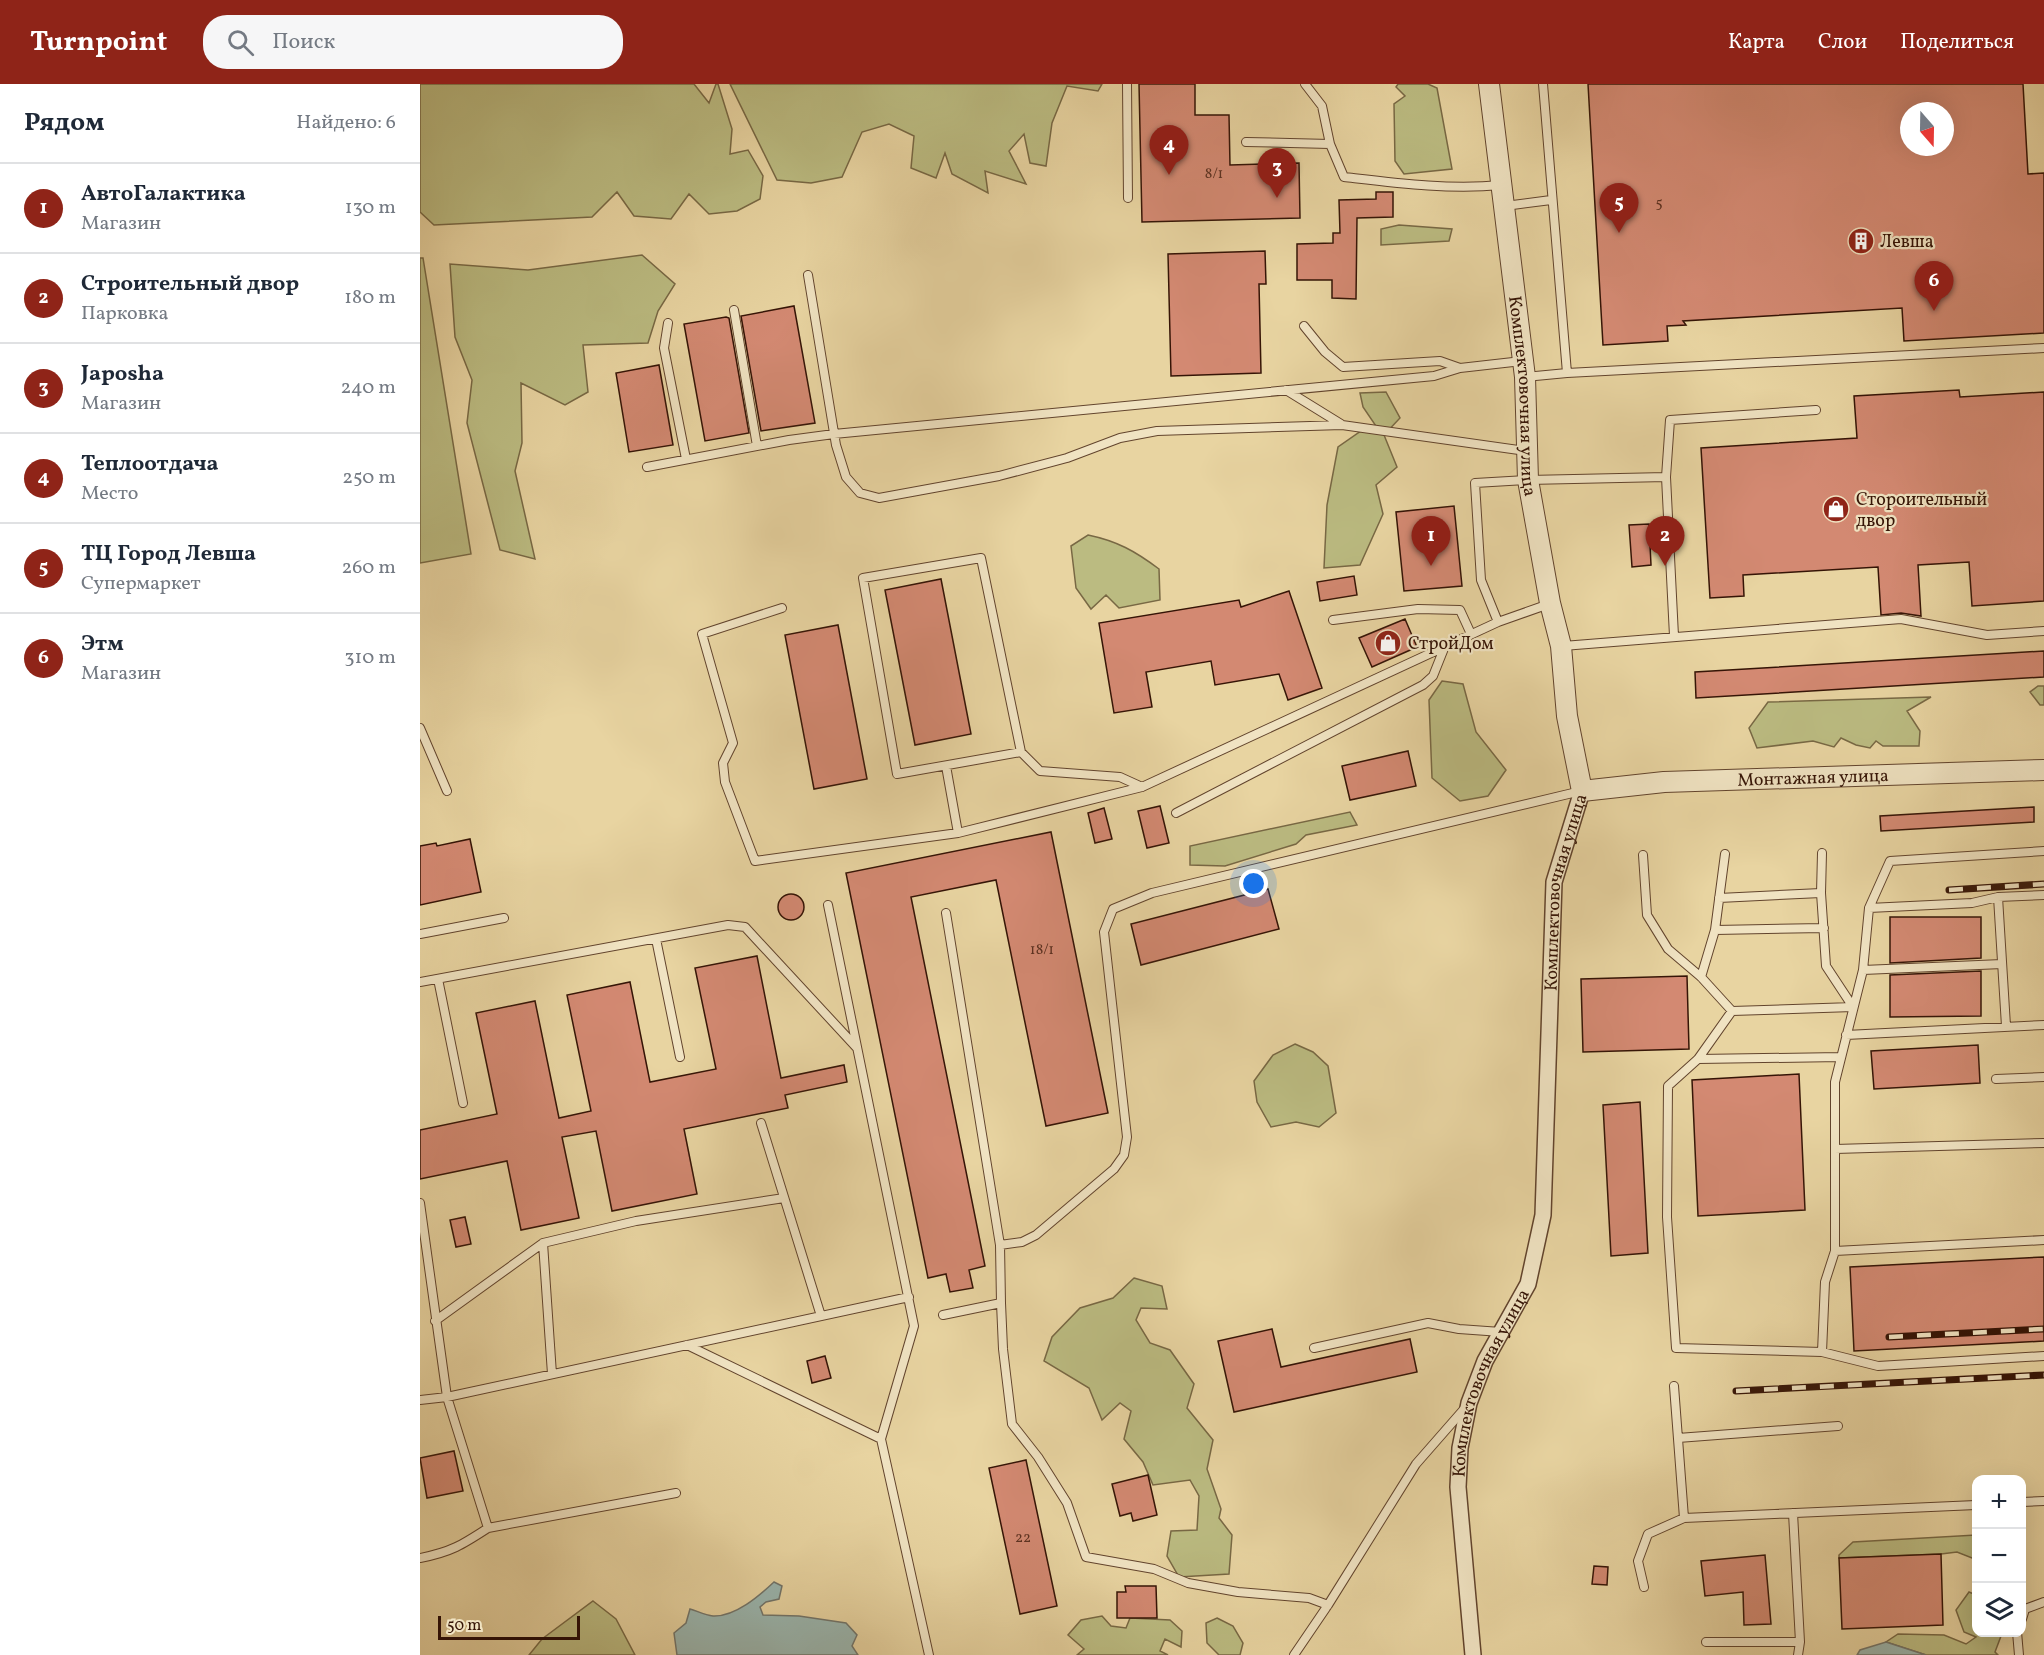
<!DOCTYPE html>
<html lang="ru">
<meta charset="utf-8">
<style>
body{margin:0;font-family:Vollkorn,serif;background:#f6f6f7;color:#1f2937}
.controls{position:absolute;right:18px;bottom:18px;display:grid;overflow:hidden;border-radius:12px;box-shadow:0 6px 24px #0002}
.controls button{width:54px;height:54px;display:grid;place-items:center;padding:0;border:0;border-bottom:2px solid #e0e1e3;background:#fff;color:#1f2937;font:30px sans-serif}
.compass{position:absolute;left:1480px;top:18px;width:54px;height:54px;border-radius:50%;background:#fff;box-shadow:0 6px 24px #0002;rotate:160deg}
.scale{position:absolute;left:18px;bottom:15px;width:142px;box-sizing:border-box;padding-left:6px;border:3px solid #351406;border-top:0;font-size:16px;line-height:21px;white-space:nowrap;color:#351406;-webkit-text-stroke:4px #f0e3c2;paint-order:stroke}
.you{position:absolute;left:834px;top:800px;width:21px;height:21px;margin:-15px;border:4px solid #fff;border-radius:50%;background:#1a73e8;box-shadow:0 0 0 9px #1a73e833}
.badge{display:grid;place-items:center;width:39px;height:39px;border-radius:50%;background:#8f2418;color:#fff;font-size:20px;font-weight:700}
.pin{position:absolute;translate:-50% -50px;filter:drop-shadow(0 2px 3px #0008)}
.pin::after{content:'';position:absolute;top:32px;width:21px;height:18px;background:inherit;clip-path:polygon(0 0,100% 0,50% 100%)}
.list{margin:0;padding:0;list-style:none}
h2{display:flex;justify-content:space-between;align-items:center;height:78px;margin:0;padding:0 24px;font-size:26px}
h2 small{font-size:20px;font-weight:400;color:#747a83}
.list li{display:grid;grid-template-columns:39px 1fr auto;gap:18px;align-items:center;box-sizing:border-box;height:90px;padding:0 24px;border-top:2px solid #e0e1e3}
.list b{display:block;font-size:22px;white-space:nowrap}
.list p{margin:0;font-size:20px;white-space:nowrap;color:#747a83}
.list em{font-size:20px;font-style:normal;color:#747a83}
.icon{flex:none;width:33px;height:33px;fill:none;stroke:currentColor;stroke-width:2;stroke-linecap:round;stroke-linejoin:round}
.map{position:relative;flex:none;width:1624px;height:1571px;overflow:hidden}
header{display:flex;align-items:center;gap:36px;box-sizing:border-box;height:84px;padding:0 30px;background:#8f2418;color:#fff}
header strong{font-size:28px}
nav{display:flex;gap:33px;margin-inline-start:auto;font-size:21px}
.search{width:420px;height:54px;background:#f6f6f7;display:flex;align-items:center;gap:15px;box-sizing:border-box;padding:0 21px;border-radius:24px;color:#747a83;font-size:22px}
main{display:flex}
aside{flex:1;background:#fff}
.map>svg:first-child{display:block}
.green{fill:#bbbb81;stroke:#786844;stroke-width:1.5}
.water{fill:#9ab6af;stroke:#72756b;stroke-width:1.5}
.building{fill:#d38972;stroke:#351406;stroke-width:1.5;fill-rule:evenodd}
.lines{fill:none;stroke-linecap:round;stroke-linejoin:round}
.service-casing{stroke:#62442d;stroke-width:10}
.minor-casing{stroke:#62442d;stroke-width:18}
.tertiary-casing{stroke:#62442d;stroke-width:22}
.service{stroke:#f0e3c2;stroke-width:8}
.minor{stroke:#f0e3c2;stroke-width:15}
.tertiary{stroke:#f0e3c2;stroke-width:20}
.rail-casing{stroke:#351406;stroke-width:7}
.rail{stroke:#f0e3c2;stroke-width:4.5;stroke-dasharray:14;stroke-linecap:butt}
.labels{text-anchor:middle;stroke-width:4.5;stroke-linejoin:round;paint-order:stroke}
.number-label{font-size:15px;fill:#5c3121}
.poi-label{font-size:18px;fill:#351406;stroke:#f0e3c2;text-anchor:start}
.street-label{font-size:18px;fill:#351406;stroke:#f0e3c2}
</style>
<header>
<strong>Turnpoint</strong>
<div class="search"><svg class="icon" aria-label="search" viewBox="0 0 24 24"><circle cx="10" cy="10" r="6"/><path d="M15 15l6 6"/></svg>Поиск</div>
<nav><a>Карта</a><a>Слои</a><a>Поделиться</a></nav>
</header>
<main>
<aside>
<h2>Рядом<small>Найдено: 6</small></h2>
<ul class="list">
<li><span class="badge">1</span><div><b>АвтоГалактика</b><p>Магазин</p></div><em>130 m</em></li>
<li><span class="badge">2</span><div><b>Строительный двор</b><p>Парковка</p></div><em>180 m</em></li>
<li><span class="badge">3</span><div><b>Japosha</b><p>Магазин</p></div><em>240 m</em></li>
<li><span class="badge">4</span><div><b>Теплоотдача</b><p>Место</p></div><em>250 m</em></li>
<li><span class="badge">5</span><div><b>ТЦ Город Левша</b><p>Супермаркет</p></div><em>260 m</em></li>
<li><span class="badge">6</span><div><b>Этм</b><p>Магазин</p></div><em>310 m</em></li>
</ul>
</aside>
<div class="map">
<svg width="1624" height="1571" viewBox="0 0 1624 1571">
<rect width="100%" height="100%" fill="#e8d4a1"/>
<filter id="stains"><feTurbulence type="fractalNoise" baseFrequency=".00333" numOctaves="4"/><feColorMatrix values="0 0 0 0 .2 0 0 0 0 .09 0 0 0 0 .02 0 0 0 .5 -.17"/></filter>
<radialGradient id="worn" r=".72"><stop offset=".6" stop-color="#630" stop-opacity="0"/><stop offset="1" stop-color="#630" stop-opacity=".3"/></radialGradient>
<!-- green -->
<path class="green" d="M0,0h274l15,19 7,-19h2l14,45 -2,25 18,-4 15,26 -3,23 -23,12 -28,3 -20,-20 -18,25 -37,-3 -17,-24 -25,25 -158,8 -14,-13z
M310,0h372l-4,7 -31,-5 -15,37 -6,43 -16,-3 -6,-29 -15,17 17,33 -41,-13 3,22 -36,-19 -7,-21 -9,25 -25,-10 3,-32 -25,-12 -27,8 -20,45 -31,6 -34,-3z
M978,0h30l9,4 15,81 -48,5 -9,-13 -1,-57 11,-8 -9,-9z
M979,141l53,4 -3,12 -68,4v-16z
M222,171l33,29 -17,27 -10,32 -65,2 5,47 -23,13 -44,-22 1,60 -7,28 20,88 -35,-9 -33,-127 5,-43 -17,-43 -5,-73 78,6z
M0,174h3l48,296 -51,9z
M966,308l14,26 -16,17 13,32 -21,18 7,29 -23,51 -36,3 3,-63 11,-58 23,-16 15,-5 -13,-19 -3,-14z
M668,451c29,6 47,16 71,34l1,31 -41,8 -13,-13 -15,14 -15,-21 -5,-42z
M1022,597l21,3 13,48 30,38 -18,26 -28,5 -28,-23 -3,-78z
M1618,602h6v19h-4l-10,-13z
M1511,613l-24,14 13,20 -1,15h-36l-7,-5 -6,7 -14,-3 -15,-7 -7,9 -21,-6 -56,7 -8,-20 19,-26z
M930,728l7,13 -51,10 -10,9 -71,22 -35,-1v-19z
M875,960l18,8 15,14 8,47 -17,14 -23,-5 -25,5 -14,-25 -3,-21 19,-26z
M714,1194l28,8 5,23 -26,-1 -5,12 14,23 20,7 24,34 -7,24 26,32 -6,29 14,40 -2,9 13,17 -3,39 -50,3 -12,-21 4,-25 26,-1 2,-34 -9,-16 -37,5 -10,-23 -19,-23 7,-28 -11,-8 -18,17 -13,-32 -45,-27 8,-24 28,-29 33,-10z
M1556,1451v22l-4,1 -15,-6 -16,2 -102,4v-3l14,-13z
M1549,1508l7,3v37l23,1 2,3 -6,16 3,3h-72l-40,-13 12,-8 46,1 22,9 10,-7 -12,-5 -8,-22z
M173,1517l23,18 19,36h-106l13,-16z
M682,1532l9,10 15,2 4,-10 40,2 12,11 -1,16 -16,-8 -5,12 8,4h-91l7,-6 -16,-14 13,-15z
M797,1534l16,8 10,17 -3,12h-21l-12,-12 -1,-20z"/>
<!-- water -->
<path class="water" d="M354,1498l8,4 -3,13 -13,3 -6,5 3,8 36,1 47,7 11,12 -5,11 6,9h-181l-3,-22 12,-10 4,-14c7,2 15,6 23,7 22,1 46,-20 61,-34z
M1466,1558l40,13h-69l3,-5z"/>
<!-- building -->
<path class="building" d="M719,0h56v31h34l1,50 69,-2 1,55 -158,4z
M1168,0h435l5,90 16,-1v160l-140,8 -2,-33 -219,13 3,4 -19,1 1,15 -65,4zM1489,27h36v36h-36z
M956,108h17v25l-36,1 -1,81 -24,-1v-18h-35v-36l36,-1v-10h7l-1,-33 37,-1z
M845,167l1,33h-7l2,89 -90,3 -3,-122z
M374,222l21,117 -54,8 -20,-115z
M306,233l3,1 20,115 -44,8 -21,-117z
M239,281l14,80 -44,7 -13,-79z
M1539,306l1,7 84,-5v209l-72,5 -3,-44 -51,3 3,51 -20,-3 -20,2 -3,-48 -135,8 1,21 -34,2 -9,-150 156,-10 -3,-42z
M1034,422l8,80 -58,5 -8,-79z
M1229,440l2,41 -19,2 -3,-42z
M934,492l3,19 -37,6 -3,-19z
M521,495l30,155 -56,11 -30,-155z
M869,507l33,97 -34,12 -9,-26 -64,11 -4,-24 -65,11 6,35 -38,6 -15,-90 140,-23 2,7z
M985,535l12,28 -45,20 -13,-29z
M418,541l29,154 -53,10 -29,-154z
M1624,567v26l-348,21 -1,-26z
M988,667l8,35 -66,14 -8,-34z
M740,722l9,37 -22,5 -9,-37z
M1614,723v15l-153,9 -1,-15z
M684,724l8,31 -17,4 -7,-30z
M631,748l57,281 -62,13 -50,-246 -85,17 74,369 -16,4 4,18 -23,4 -4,-18 -18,4 -82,-405z
M50,755l11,53 -61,13v-59l16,-3 1,3z
M848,805l11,40 -138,36 -10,-41z
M358 823a13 13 0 1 1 26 0a13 13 0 1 1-26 0Z
M1470,833h91v41l-91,5z
M337,872l24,122 63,-13 3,17 -62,13 3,13 -104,21 13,65 -85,17 -16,-80 -34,6 17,81 -58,12 -14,-69 -87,18v-49l77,-16 -21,-101 59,-12 24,117 32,-7 -24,-116 63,-13 20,100 66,-13 -21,-101z
M1561,887v45l-91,1v-42z
M1267,892l2,73 -106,3 -2,-73z
M1558,961l2,38 -106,6 -3,-38z
M1379,990l6,136 -107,6 -6,-136z
M1220,1018l8,151 -37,3 -8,-151z
M45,1133l6,27 -15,3 -6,-27z
M1624,1173v84l-190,10 -4,-84z
M852,1245l9,38 129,-28 7,33 -183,40 -16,-71z
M405,1272l6,22 -19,5 -5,-22z
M34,1367l9,40 -36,7 -7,-40z
M606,1376l31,146 -37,8 -31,-146z
M728,1391l9,40 -24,6 -2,-8 -11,3 -8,-32z
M1521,1470l2,71 -101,4 -3,-71z
M1345,1471l6,69 -27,1 -1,-33 -38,4 -4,-35z
M1174,1482l14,1 -1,18 -15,-1z
M705,1502h31l1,32h-40v-26h9z"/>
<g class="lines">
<defs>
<path id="service" d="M707,0l1,114
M885,0l17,22 8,38 14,33c52,6 105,13 157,8
M1123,0l24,289
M826,58l84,2
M1085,122l46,-6
M388,191l28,170 10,32 14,16 19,5 120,-22 68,-18 53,-20 37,-7 185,-6 184,26
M314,226l23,136
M248,239l-4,25 22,111
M884,242l21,26 18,15 97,-6 20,7
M1105,293l42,-4 477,-25
M866,306l55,34
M227,383l142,-27 45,-6 600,-58 26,-8 62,-7
M1246,393l4,-57 146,-10
M362,524l-80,26 31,109 -10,20 2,19 30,79 203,-28 184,-46 356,-165 51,-18
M913,536l85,-11 42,1 11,24
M1078,538l-17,-42 -6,-97 53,-3 138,-3 8,159
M1143,562l338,-27 86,16 57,-4
M0,644l27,63
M601,668l-124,22 -34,-196 118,-20 40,194 19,19 80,6 22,10
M526,682l12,67
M756,729l247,-128 10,-9 12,-30
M1402,769l-1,40 5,73 27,41
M1223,771l4,60 21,34 33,28 31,34 121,-4
M1578,813l8,129
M1299,814l102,-5
M408,821l86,421 -33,113 48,216
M1449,824l103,-5 26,-6 46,-2
M1295,846l109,-2
M0,850l84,-16
M236,855l24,118
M1443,886l139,-6
M1281,893l14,-47 10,-76
M18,895l25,124
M0,898l308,-57 17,2 112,121
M1312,927l-34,48 -30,27 -1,131 9,131 146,4 56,14 166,-10
M1426,951l198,-10
M1278,975l143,-2
M1576,995l48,-2
M341,1039l60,193
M1415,1065l209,-6
M0,1119l27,194 41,131
M123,1159l9,131
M580,1161l22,-3 14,-7 78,-66 10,-14 3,-18 -23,-205 9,-23 39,-16 429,-102
M1415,1167l209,-11
M581,1219l2,46 9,75 26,33 29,46 19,54 68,12 34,14 50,9 71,6 19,7
M523,1231l58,-12 -1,-58 -54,-332
M15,1237l108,-78 93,-22 148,-23
M267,1261l194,94
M894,1264l114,-25 31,6 42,3
M1402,1268l3,-70 10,-31v-169l28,-112 6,-62 21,-47 154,-10
M1254,1302l10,132
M0,1316l27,-3 462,-100
M1258,1354l160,-12
M1602,1418l22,-1
M1373,1429l7,129 -2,13
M0,1474c31,-6 42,-13 68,-30l188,-35
M1224,1503l-6,-26 10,-27 36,-16 292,-13
M1602,1535l3,-10 19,-7
M1597,1548l2,23
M1286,1558h94
M874,1571l34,-50 88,-141 49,-56"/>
<g id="minor">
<path id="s1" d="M1053,1571l-15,-168 2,-39 9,-45 16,-42 43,-77 15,-69 11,-333 28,-91"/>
</g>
<g id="tertiary">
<path id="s2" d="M1069,0l36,293 3,103 22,123 11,43 6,70 15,75 82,-9 380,-12"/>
</g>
</defs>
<!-- service casing -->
<use href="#service" class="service-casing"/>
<!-- minor casing -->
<use href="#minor" class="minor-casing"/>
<!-- tertiary casing -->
<use href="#tertiary" class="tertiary-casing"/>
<!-- service -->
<use href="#service" class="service"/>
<!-- minor -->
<use href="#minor" class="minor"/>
<!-- tertiary -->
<use href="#tertiary" class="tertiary"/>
<defs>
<path id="rail" d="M1529,806l95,-6
M1469,1253l155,-8
M1316,1307l308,-16"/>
</defs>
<!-- rail casing -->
<use href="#rail" class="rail-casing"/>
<!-- rail -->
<use href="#rail" class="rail"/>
</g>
<!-- icons -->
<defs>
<symbol id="building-disc" viewBox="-11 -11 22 22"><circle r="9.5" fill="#8f2418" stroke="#f0e3c2"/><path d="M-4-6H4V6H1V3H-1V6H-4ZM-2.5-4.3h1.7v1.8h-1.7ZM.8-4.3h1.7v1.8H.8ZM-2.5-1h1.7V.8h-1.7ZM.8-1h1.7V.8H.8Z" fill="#fff"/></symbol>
<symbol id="shop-disc" viewBox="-11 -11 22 22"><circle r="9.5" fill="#8f2418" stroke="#f0e3c2"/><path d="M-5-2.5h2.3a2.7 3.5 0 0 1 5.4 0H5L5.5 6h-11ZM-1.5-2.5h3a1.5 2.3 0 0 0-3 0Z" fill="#fff"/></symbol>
</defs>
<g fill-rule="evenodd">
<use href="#building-disc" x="1426" y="142" width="30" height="30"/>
<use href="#shop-disc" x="1401" y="410" width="30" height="30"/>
<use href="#shop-disc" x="953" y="544" width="30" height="30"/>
</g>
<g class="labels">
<!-- number labels -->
<g class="number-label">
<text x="794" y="94">8/1</text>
<text x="1239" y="123">5</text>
<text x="622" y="870">18/1</text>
<text x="603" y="1458">22</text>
</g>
<!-- poi labels -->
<g class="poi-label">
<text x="1460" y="163">Левша</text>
<text x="1436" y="421">Стороительный<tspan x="1436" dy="21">двор</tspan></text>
<text x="988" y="565">СтройДом</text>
</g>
<!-- street labels -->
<g class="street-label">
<text dy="6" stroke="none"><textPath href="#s2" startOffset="314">Комплектовочная улица</textPath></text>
<text dy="6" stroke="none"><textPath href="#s2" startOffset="946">Монтажная улица</textPath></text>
<text dy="6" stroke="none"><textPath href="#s1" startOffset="782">Комплектовочная улица</textPath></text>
<text dy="6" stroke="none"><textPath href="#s1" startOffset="279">Комплектовочная улица</textPath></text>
</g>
</g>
<rect width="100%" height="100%" filter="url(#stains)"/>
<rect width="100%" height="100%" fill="url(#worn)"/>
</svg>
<div class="controls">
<button>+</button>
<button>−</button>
<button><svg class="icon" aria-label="layers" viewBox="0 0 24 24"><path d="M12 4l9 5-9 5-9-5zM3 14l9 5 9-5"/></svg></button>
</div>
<svg class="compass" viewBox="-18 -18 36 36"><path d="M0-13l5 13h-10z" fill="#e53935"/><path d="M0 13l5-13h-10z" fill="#747a83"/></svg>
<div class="scale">50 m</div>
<div class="you"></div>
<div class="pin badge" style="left:1011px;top:482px">1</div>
<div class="pin badge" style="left:1245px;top:482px">2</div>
<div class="pin badge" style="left:857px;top:114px">3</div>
<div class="pin badge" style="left:749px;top:91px">4</div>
<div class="pin badge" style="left:1199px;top:149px">5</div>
<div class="pin badge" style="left:1514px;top:227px">6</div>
</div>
</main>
